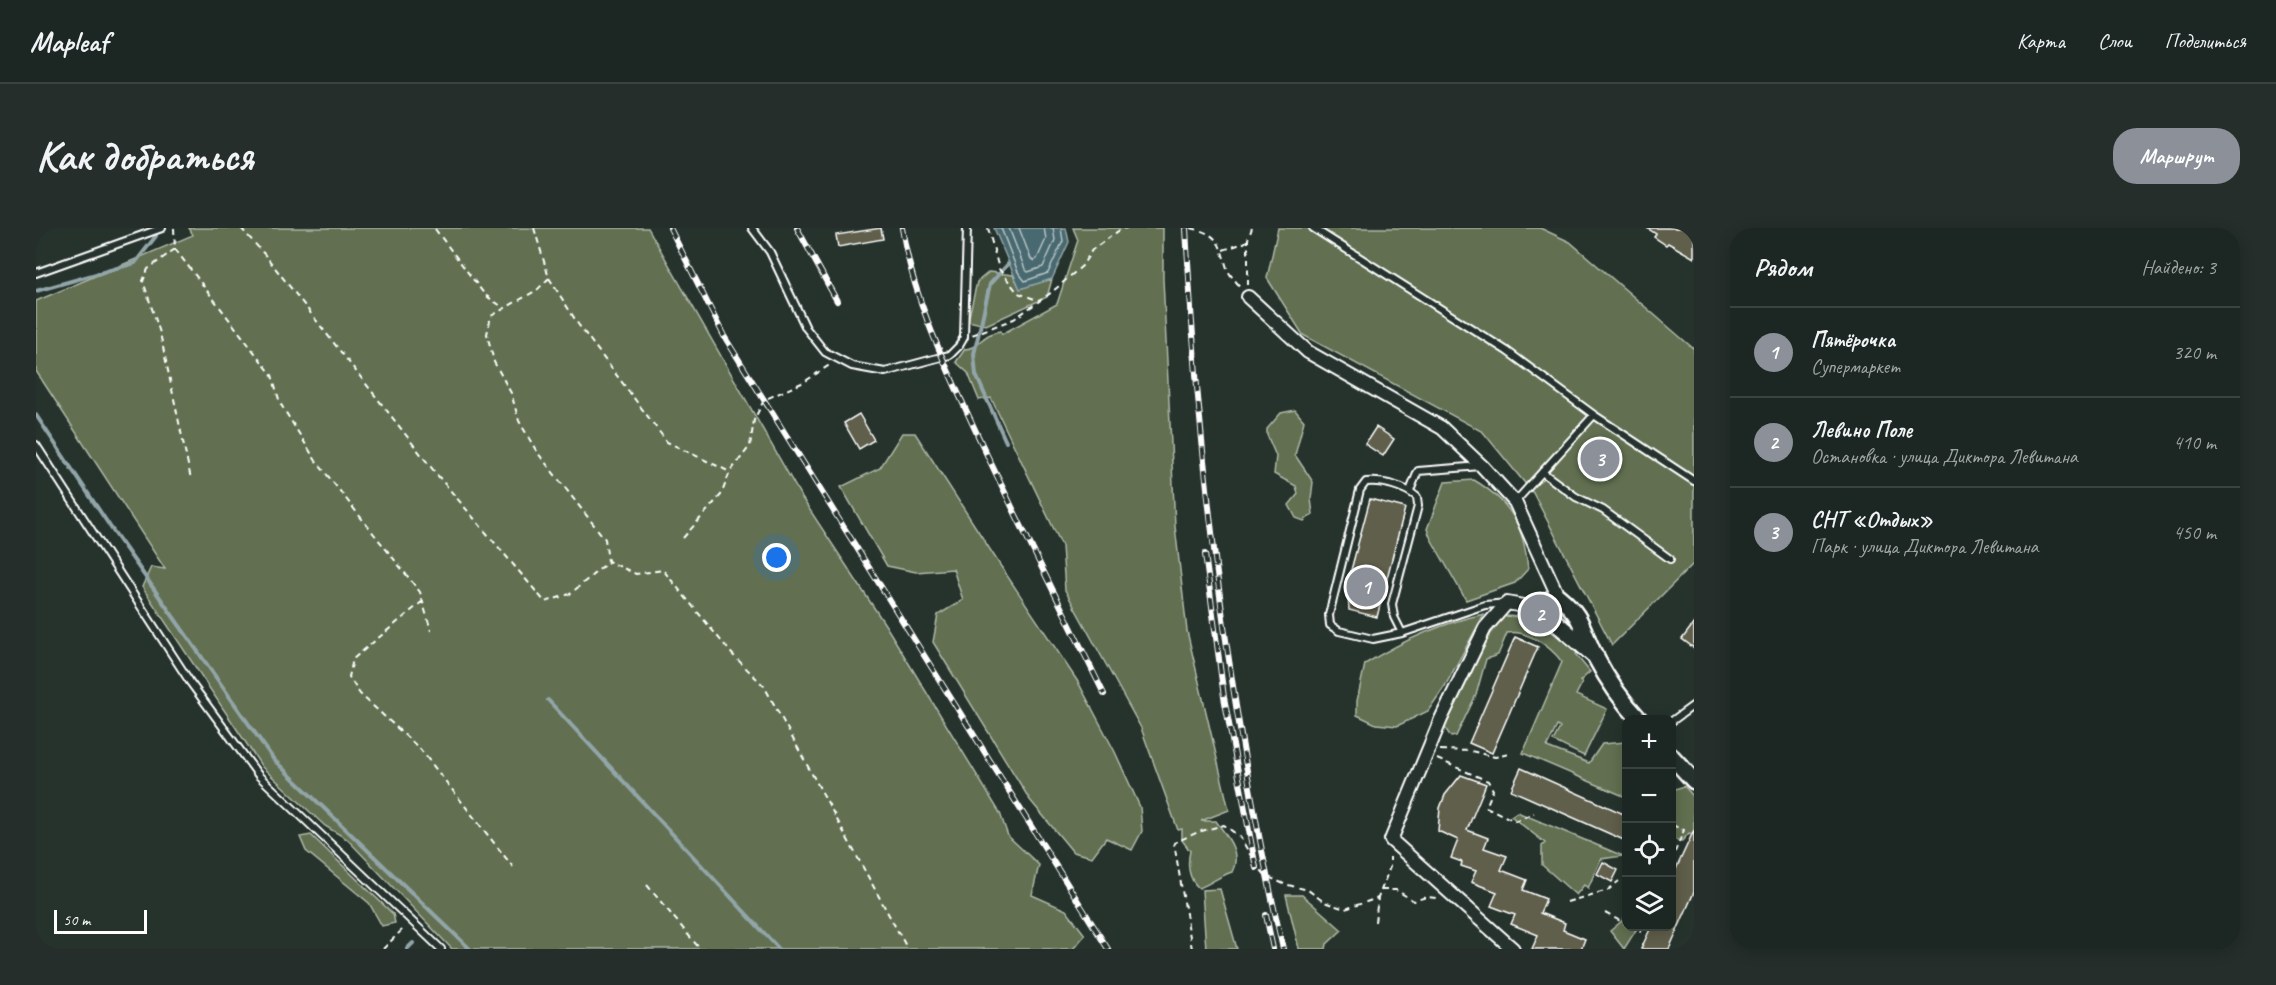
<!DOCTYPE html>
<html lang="ru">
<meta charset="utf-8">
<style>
body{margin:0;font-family:Caveat,sans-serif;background:#252e2a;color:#f1f3f6}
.controls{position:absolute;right:18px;bottom:18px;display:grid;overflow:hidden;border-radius:12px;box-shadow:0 3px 15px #0003}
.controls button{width:54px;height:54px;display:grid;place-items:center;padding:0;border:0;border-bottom:2px solid #3a4340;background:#1c2622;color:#f1f3f6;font:30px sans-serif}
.scale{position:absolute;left:18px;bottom:15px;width:93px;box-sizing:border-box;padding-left:6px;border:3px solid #fff;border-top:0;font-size:16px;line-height:21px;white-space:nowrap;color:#fff;-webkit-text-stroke:4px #26332d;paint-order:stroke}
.you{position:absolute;left:741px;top:330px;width:21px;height:21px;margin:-15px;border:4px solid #fff;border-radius:50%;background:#1a73e8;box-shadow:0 0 0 9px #1a73e833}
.badge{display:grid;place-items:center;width:39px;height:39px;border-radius:50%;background:#8c9099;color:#fff;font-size:20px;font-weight:700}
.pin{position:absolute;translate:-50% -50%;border:3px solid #fff;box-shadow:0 2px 6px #0006}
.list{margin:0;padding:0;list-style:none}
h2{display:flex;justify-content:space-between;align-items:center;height:78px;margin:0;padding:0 24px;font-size:26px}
h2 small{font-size:20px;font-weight:400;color:#a0a5a5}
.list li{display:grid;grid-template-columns:39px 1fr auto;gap:18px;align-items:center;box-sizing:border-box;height:90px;padding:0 24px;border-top:2px solid #3a4340}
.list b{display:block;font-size:22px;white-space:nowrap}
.list p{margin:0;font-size:20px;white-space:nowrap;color:#a0a5a5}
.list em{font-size:20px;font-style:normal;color:#a0a5a5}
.icon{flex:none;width:33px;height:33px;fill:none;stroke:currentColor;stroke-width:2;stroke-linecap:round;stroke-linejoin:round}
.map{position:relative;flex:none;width:1658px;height:721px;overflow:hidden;border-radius:24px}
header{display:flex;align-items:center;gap:36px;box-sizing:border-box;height:84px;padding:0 30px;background:#1c2622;border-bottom:2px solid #3a4340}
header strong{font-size:28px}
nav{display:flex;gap:33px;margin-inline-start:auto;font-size:21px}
.intro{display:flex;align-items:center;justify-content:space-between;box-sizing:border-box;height:144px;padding:0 36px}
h1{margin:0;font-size:42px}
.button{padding:15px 27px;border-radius:24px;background:#8c9099;color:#fff;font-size:21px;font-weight:700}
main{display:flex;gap:36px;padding:0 36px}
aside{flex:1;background:#1c2622;border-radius:24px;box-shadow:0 3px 15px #0003}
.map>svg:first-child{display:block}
.green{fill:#627051;stroke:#b0b8a8;stroke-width:1.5}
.water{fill:#49696f;stroke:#92a5a9;stroke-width:1.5}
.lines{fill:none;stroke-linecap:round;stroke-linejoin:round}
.shore{stroke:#b6c3c5;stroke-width:1.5}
.stream{stroke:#92a5a9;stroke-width:4}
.building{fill:#605f4b;stroke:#fff;stroke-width:1.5}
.service-casing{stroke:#fff;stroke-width:10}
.minor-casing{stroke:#fff;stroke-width:16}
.tertiary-casing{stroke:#fff;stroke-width:20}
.path{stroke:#fff;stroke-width:2;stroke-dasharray:6 4.5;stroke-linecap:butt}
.service{stroke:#26332d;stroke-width:6}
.minor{stroke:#26332d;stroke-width:12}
.tertiary{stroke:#26332d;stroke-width:15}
.rail-casing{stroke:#fff;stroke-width:6}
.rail{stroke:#26332d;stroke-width:4;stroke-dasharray:11;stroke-linecap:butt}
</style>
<header>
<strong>Mapleaf</strong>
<nav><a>Карта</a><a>Слои</a><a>Поделиться</a></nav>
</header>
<div class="intro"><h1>Как добраться</h1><a class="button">Маршрут</a></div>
<main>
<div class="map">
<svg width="1658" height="721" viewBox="0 0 1658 721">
<rect width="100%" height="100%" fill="#26332d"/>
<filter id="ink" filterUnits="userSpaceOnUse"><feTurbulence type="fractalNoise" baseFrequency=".0167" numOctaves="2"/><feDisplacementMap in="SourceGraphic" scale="12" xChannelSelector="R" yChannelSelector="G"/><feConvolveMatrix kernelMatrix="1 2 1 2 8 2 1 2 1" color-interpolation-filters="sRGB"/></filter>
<g filter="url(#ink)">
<!-- green -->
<path class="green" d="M153,0h459l154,270 84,128 114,187 8,23 31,29 -7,30 34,15 19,25 -12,14h-621l-105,-110 -22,-13 -63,-59 -120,-180 9,-20 14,2 -129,-198v-70l157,-66z
M1037,0h90v51l12,247 12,105 42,179 -28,11h15c11,15 26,32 16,51 -13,4 -20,11 -33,16 -11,-9 -12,-24 -9,-37l-8,-11v-11l-4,1 -37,-102 -76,-138 -3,-44 -71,-148 -12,2 -11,-27 -12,-11 9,-13c13,0 17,-16 36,-18l1,3 55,-30 21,-64z
M1242,0h262l30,14 124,107v214l-82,82 -79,-152 -50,-61 -180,-97 -36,-57z
M953,44l24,3 7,13 32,-9 -5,18 -61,28 -18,-4 9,-39z
M1259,182l9,11 -9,34 18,27 -2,17 2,15 -9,7 -8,-3 -7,-13 9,-11 -2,-8 -22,-12 2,-18 -9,-21v-6l14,-16z
M866,205h13l85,132 78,117 37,70 25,55 2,24 -10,19 -26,-12 -14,19 -19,-5 -43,-52 -97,-158 5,-27 25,-15 -10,-31 -37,3 -29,-6 -46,-79 39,-19z
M1438,252c37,22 50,46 54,89l-13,14 -49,17 -35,-61 -4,-10 18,-47z
M1448,386l-39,72 -17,25 -31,15 -21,-2 -19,-9v-14l8,-37c37,-23 76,-41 119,-50z
M1467,388l21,1 15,11 33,11 7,10 -3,6 14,17 -10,9 2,2 -6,12 31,14 -23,47 -31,-15 7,-13 -3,-2 -10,21 42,16 13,-19 24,-2v55l-103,-44 39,-91c-12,-16 -34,-32 -55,-29l-9,22 -12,4 -10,36 -20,41 -5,1 -6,-9 1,-11 31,-63z
M1648,558l10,11v37l-5,-1 -7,8 -10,-2v-49z
M1481,584l106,44 -22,3 -13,29 -4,-3 -8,10 -34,-30v-19l3,-3 -34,-27z
M275,607l82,79 2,9 -13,3 -13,-23 -63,-52 -6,-14z
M1184,661l17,60h-31l-4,-59z
M1250,667h16l40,35 -15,14 -1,5h-27z
M1590,685v13l12,1 -14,22 -14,-18 13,-11z"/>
<!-- water -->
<path class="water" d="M958,0h72l3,14 -17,37 -32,10z"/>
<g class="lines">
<!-- shore -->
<path class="shore" d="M965,0l17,44 7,9 23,-8 15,-32 -2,-13
M973,0l16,41 3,3 15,-5 12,-27 -2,-12
M983,0l12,31 3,2 3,-2 9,-20 -2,-11"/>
<!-- stream -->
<path class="stream" d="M0,63l99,-28 21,-27
M0,187l75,113 163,232 196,189
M970,214l-30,-67 -2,-21 16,-70 18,-20
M512,472l231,249
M371,721l6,-6"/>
</g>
<!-- building -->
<path class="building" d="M845,0l2,11 -45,8 -2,-12z
M1611,0h47v30l-26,-15 -2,2 -12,-8 2,-3z
M823,186l15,26 -15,9 -15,-26z
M1340,199l18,12 -11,17 -18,-12z
M1334,271l35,9 -28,109 -28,-7 -2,-25z
M1658,395v25l-12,-9z
M1479,409l23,10 -46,106 -23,-10z
M1485,540l105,47v26l-115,-51z
M1425,547l25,9 -19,46 21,8 -4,10 23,8 -6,14 26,10 -4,10 23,9 -6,14 25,10 -2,7 22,9 -4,10h-49l6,-14 -27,-11 4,-9 -24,-9 6,-14 -26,-10 5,-11 -15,-5 1,-4 -11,-4 7,-18 -20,-9 2,-23 5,-13z
M1658,602v62l-25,57h-28l10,-22h20v-47z
M1567,634l15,8 -6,12 -15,-8z"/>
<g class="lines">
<defs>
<path id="service" d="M716,0l18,24 36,76 19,24 27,14 33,6 56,-15 9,-2 9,-9 5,-9 3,-109
M1277,0l194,123 87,64 -79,87
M0,45l126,-45
M1558,187l100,66
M0,217l154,237 69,94 182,173
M1506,244l34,25 27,13 67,49
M1374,263l8,-20 63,-5
M1366,405l-8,-16 -2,-13 26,-98 -1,-9c-12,-10 -35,-17 -51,-15l-6,8 -31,125 1,10 9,6 34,8 29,-6 83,-28 22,-2
M1636,493l22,-16"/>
<path id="minor" d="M1212,69l60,55 134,76 40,38 33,36 43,94
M1477,721l-122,-109 50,-121 44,-91 22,-25 38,7"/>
<path id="tertiary" d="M1560,429l-49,-42 -2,-5 4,-10 9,-4c27,22 23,34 38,62 11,21 27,44 43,61
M1636,529l22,24"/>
</defs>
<!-- service casing -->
<use href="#service" class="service-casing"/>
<!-- minor casing -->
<use href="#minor" class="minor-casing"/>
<!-- tertiary casing -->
<use href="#tertiary" class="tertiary-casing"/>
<!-- path -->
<path class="path" d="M138,0l1,21 97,126 8,28 36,58 104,131 11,39
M205,0l24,27 173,221 107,126 25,-8 38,-32
M498,0l15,50 -12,12 -46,26 -4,18 7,28 17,31 8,28 18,31 68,87 3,22 28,13 27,-4 69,84 32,32 143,262
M952,0l11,41 19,24 22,8
M1155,0c29,7 28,15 36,40 2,7 10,14 14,20
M399,1l50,66 19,13
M139,21l-27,20 -5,12 17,52 31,146
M1187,22l21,-7 4,-3
M513,50l29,46 89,118 63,30
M1212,57v-46l4,-11
M936,107l42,-16 38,-27 30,-26 10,-16 29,-21 6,-1
M647,310l38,-43 9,-23 20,-26 4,-26 10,-20 40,-18 27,-18
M387,373l-70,58 -4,18 11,17 60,55 93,118
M1657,446h1
M1404,522l31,1 24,6 14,-3
M1401,531l51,22 5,9 -7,17 29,14 19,-8
M1636,597l12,5 -12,29
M611,657l53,64
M1345,662h15l18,11 12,-4 11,1
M1531,674l41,-12 11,-9
M1569,685l21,11
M1339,694l3,-24
M1595,698l9,6 2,-6
M347,721l21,-21
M1156,721l-18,-106 24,-11 26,-7 16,12 15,26 11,13 18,8 24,6 16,12 21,7 33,-11 12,-31v-10"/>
<!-- service -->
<use href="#service" class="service"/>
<!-- minor -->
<use href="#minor" class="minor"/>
<!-- tertiary -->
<use href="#tertiary" class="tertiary"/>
<defs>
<path id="rail" d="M634,0l54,108 384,613
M761,0l40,73
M866,0c12,75 45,140 76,208 41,87 84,172 126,258
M1150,0c13,243 43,484 97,721
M1169,326l19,143 32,171
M1230,687l7,34"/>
</defs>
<!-- rail casing -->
<use href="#rail" class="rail-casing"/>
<!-- rail -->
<use href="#rail" class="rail"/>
</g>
</g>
</svg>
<div class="controls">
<button>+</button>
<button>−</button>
<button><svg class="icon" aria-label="locate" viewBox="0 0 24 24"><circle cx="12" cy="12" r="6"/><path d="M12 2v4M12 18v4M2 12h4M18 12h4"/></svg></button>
<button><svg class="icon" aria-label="layers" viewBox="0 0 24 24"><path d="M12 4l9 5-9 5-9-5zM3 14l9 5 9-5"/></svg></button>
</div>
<div class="scale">50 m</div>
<div class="you"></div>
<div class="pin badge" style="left:1330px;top:359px">1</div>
<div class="pin badge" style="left:1504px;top:386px">2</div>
<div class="pin badge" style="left:1564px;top:231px">3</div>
</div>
<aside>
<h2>Рядом<small>Найдено: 3</small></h2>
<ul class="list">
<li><span class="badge">1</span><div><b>Пятёрочка</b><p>Супермаркет</p></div><em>320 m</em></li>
<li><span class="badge">2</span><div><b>Левино Поле</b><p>Остановка · улица Диктора Левитана</p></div><em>410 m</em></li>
<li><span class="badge">3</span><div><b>СНТ «Отдых»</b><p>Парк · улица Диктора Левитана</p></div><em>450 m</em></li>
</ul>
</aside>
</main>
